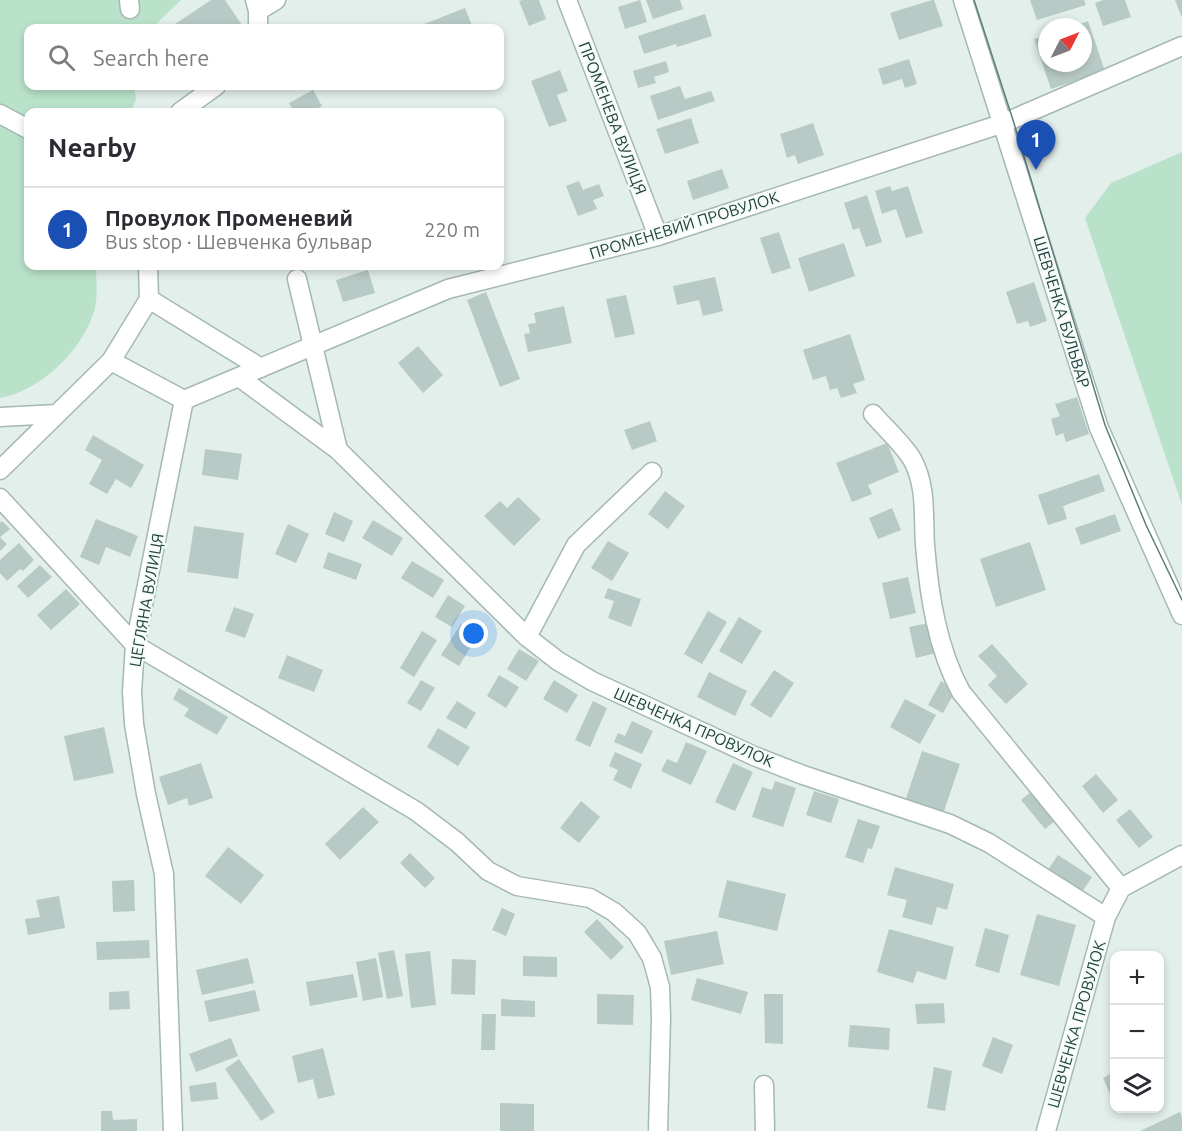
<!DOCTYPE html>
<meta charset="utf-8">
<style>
body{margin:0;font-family:Ubuntu,sans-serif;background:#f7f7f7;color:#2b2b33}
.controls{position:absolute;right:18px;bottom:18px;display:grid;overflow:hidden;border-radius:12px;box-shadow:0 3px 9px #0003}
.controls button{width:54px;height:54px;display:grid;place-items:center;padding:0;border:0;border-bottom:2px solid #e1e1e2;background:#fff;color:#2b2b33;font:30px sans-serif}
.compass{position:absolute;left:1038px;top:18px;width:54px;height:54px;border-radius:50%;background:#fff;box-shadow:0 3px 9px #0003;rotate:48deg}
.you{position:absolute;left:474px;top:634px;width:21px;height:21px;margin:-15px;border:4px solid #fff;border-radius:50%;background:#1a73e8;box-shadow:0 0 0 9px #1a73e833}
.badge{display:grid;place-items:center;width:39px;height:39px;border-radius:50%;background:#8a5940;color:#fff;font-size:20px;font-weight:700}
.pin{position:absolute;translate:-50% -50px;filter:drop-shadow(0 2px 3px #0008)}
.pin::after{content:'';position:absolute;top:32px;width:21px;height:18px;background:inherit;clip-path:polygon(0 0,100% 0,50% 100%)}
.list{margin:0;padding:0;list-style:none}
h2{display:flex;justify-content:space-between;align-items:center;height:78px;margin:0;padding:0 24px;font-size:26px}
h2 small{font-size:20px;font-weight:400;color:#7c7c81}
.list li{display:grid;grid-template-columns:39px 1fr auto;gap:18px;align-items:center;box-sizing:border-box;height:84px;padding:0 24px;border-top:2px solid #e1e1e2}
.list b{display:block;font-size:22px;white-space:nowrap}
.list p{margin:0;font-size:20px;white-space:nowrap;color:#7c7c81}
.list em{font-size:20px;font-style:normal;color:#7c7c81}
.icon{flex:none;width:33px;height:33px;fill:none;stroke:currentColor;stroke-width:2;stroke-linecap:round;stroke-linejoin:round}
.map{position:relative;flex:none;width:1182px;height:1131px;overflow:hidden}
.search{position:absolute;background:#fff;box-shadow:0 3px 9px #0003;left:24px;top:24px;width:480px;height:66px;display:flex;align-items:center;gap:15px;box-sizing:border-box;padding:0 21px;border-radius:12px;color:#7c7c81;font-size:22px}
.panel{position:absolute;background:#fff;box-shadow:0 3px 9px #0003;left:24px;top:108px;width:480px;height:162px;border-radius:12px}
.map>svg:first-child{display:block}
.green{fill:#bae2ca}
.building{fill:#b8cac5}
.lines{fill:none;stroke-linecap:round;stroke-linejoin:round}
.minor-casing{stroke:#a5b8b4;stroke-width:21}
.minor{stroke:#fff;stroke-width:18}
.tram{stroke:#5b7e79;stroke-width:1.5}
.labels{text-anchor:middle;stroke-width:4.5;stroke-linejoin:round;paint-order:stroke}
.street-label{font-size:16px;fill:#20433e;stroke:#f5fbf8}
</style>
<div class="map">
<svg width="1182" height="1131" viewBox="0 0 1182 1131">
<rect width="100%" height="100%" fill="#e3efeb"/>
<!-- green -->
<path class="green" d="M0,0h181l-29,28h-124v58h106l2,13 -5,13h-103v154h68c0,13 2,29 -1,42 -10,40 -54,83 -95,90z
M1182,152v353l-97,-287 26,-35z"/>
<!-- building -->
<path class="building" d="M211,0h14l19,28h-75z
M523,0h16l7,19 -17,7 -10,-25z
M640,0l7,22 -22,7 -7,-22z
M646,0h34l3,9 -30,10z
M932,0h2l9,26 -44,14 -9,-27z
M1030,0h54l2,5 -49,15z
M1103,0h22l6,17 -28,9 -8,-23z
M1175,0h7v18z
M465,8l8,20h-59z
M705,14l7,22 -35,11 -1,-3 -32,10 -6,-18z
M1088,21l17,50 -54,18 -17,-50 13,-4v28h36v-36h-11z
M909,59l8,25 -12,4 -3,-9 -19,6 -5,-16z
M666,61l3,11 -15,5 2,6 -18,5 -5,-17z
M560,70l8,21 -11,4 10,26 -18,6 -18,-46z
M680,86l5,13 26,-8 4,10 -57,19 -8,-24z
M313,90l9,16 -11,6h-17l-5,-9z
M691,118l8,25 -34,11 -9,-25z
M813,123l11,32 -26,9 -3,-9 -8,3 -7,-24z
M722,169l7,19 -36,12 -6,-19z
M579,181l4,9 16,-6 5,12 -11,4 4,9 -19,7 -12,-30z
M890,186l2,5 16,-5 15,47 -17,5 -10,-29 -14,5 -7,-23z
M867,195l15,47 -16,5 -7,-19 -6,2 -9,-27z
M779,232l12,36 -19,6 -12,-36z
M844,243l11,33 -46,16 -11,-34z
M368,270l7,23 -32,9 -7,-22z
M715,277l8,34 -20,5 -4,-16 -22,5 -4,-19z
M1034,282l13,39 -17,6 -2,-6 -11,3 -11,-32z
M486,292l34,87 -20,8 -33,-87z
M626,295l9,39 -20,4 -9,-39z
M564,306l8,37 -44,9 -4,-18 6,-1 -2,-9 8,-1 -2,-10z
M850,334l15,46 -12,4 4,9 -16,5 -4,-10 -7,2 -4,-14 -13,4 -10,-30z
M418,346l25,29 -20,18 -25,-30z
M1077,397l12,37 -23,8 -3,-9 -7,3 -5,-17 9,-3 -5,-12z
M650,421l7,20 -25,9 -8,-20z
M93,435l51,30 -13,23 -15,-9 -9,15 -18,-10 13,-24 -17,-10z
M887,443l12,29 -31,13 4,9 -20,8 -16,-39z
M205,449l37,5 -4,26 -36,-5z
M1099,474l6,17 -42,15 4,13 -19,6 -10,-30z
M665,491l20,15 -17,23 -20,-15z
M518,497l23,22 -27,27 -30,-30 16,-15 7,7z
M892,508l9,22 -23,9 -9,-21z
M334,512l19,9 -9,21 -19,-8z
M1115,514l6,17 -40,14 -6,-17z
M96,519l42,17 -8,21 -24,-10 -7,18 -19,-8z
M373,520l30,18 -11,18 -30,-18z
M2,521l8,8 -10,8 7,7 -7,7v-28z
M288,524l21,10 -13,29 -21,-9z
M194,526l50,7 -6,46 -51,-7z
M608,541l21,12 -17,28 -21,-13z
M1030,542l16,48 -50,17 -16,-48z
M19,543l15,17 -11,11 -3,-2 -13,12 -7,-8v-13z
M328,552l34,12 -6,16 -33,-12z
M412,561l32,19 -11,18 -32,-20z
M40,565l12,12 -24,21 -11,-12z
M908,577l8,36 -26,6 -8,-36z
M608,588l33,11 -10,28 -23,-9 6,-17 -10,-3z
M66,589l14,15 -29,26 -14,-15z
M448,595l17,11 -13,21 -17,-10z
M234,607l20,7 -9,24 -20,-7z
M708,611l19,11 -25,42 -18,-10z
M739,617l23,14 -20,33 -23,-13z
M929,623l7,30 -20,5 -7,-31z
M461,624l17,11 -19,31 -18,-11z
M422,631l15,9 -23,37 -14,-9z
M992,644l36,40 -22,20 -18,-19 9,-9 -19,-20z
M519,649l20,12 -13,20 -19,-12z
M287,655l36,15 -9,22 -36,-14z
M774,670l20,13 -23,35 -21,-13z
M709,672l38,19 -12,25 -38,-19z
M499,675l20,12 -13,21 -19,-12z
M421,680l14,8 -14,23 -14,-8z
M554,680l24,15 -11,18 -24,-14z
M941,681l15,9 -13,23 -15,-8z
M179,688l49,29 -11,18 -33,-19 5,-7 -16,-10z
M905,699l31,16 -16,29 -30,-17z
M457,701l19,12 -10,16 -20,-11z
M593,701l14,7 -17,39 -15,-7z
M632,721l21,10 -11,23 -28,-12 4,-9 7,3z
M104,727l10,46 -40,8 -10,-45z
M438,728l32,19 -12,19 -31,-19z
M686,742l21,9 -16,34 -30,-14 6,-12 10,4z
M922,751l38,13 -17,50 -38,-13z
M615,752l27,12 -11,25 -18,-9 5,-10 -9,-4z
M201,763l12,35 -24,8 -2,-8 -19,7 -9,-28z
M733,763l20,9 -18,39 -20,-9z
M1096,774l22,26 -15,13 -21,-27z
M775,781l21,7 -13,39 -31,-10 10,-30 10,3z
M814,791l25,8 -8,24 -25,-8z
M1032,791l24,29 -11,9 -24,-29z
M581,801l19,16 -21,26 -19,-15z
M363,807l16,15 -39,38 -15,-16z
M1130,809l23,28 -14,11 -23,-28z
M858,819l22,7 -8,23 -4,-1 -5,15 -18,-6z
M228,847l36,28 -23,29 -36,-28z
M410,853l25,25 -10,10 -25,-25z
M1058,855l34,22 -10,15 -34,-22z
M895,867l59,17 -7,26 -10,-3 -5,18 -30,-8 5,-17 -20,-5z
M134,880l1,31 -22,1 -1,-31z
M727,880l59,14 -9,37 -59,-14z
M59,896l6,32 -37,7 -3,-16 15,-2 -4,-17z
M502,908l13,6 -9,22 -14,-6z
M1037,914l39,11 -17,61 -39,-11z
M597,919l27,28 -13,13 -27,-28z
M985,928l24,7 -10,38 -24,-7z
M889,929l65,18 -8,33 -29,-9 -4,12 -36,-11z
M717,931l7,33 -53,11 -7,-34z
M149,940l1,18 -53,2 -1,-18z
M394,950l9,46 -16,3 -9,-46z
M430,951l6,54 -25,3 -6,-54z
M523,956l34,1v20l-34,-1z
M248,958l6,25 -52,12 -6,-25z
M376,958l7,39 -20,4 -7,-39z
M452,959l24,1 -1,35 -24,-1z
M353,974l5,23 -48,9 -4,-24z
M697,978l51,14 -7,22 -50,-14z
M255,990l5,21 -51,11 -5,-21z
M129,991l1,18 -21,1v-18z
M597,994l37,1 -1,30 -36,-1z
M764,994h19v50l-18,-1z
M501,999l34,2v16l-34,-1z
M944,1003l1,20 -28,1 -2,-20z
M482,1014h14l-1,36h-14z
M850,1025l40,3 -1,22 -41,-3z
M993,1037l20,8 -11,29 -20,-8z
M231,1038l7,18 -42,16 -7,-18z
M323,1048l12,47 -17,4 -5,-20 -15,4 -6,-27z
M239,1059l36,53 -14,9 -36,-52z
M934,1067l18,4 -7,40 -18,-3z
M1114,1072v31l-11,-25z
M216,1082l2,17 -27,3 -2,-16z
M500,1103l34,1v27h-34z
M101,1111h11l1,9 24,-1v12h-36z
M1180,1112l2,5v14h-42z"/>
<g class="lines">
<defs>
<path id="minor" d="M129,0l1,9
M255,0l3,11v17
M567,0l91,236
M963,0l136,428 83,187
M258,11l18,-11
M180,112l36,-26
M0,114l28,15
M297,279l41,171
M149,299l112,69
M111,361l73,39
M239,377l99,73 189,187 31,24 34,20 162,75 49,19 147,49 39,19 117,74
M184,400l264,-111 210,-53 346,-113 178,-77
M873,414c12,14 29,29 39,45 15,27 11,57 13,86 4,50 12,103 36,147l160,196
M0,417l57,-3
M0,470l111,-109 38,-62 -1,-33
M0,498l135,147 281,166 41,31 31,29 29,15 73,12 24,14 23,21 15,25 8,29 1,31 -3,113
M527,637l49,-92 76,-73
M764,1085l1,46
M173,1131l-9,-257 -18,-80 -12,-70 -2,-32 3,-47 49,-245
M1046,1131l60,-214 15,-29 61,-33"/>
</defs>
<!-- minor casing -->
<use href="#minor" class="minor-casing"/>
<!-- minor -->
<use href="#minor" class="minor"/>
<!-- tram -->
<path class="tram" d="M974,0l39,120 92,305 41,100 36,75"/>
</g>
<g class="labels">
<!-- street labels -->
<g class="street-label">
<text transform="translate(613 118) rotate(69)" y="6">ПРОМЕНЕВА ВУЛИЦЯ</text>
<text transform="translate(684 225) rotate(-17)" y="6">ПРОМЕНЕВИЙ ПРОВУЛОК</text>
<text transform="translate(1062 312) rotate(73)" y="6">ШЕВЧЕНКА БУЛЬВАР</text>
<text transform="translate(146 600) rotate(-80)" y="6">ЦЕГЛЯНА ВУЛИЦЯ</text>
<text transform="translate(694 727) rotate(24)" y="6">ШЕВЧЕНКА ПРОВУЛОК</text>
<text transform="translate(1076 1024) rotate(-74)" y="6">ШЕВЧЕНКА ПРОВУЛОК</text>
</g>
</g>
</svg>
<div class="controls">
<button>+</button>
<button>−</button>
<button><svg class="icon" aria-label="layers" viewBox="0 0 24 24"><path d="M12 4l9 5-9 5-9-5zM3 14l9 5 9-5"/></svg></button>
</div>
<svg class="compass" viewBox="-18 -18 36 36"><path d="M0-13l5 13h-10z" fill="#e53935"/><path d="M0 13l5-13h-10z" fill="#7c7c81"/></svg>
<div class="you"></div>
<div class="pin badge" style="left:1036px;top:170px;background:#1a4fb4">1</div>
<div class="search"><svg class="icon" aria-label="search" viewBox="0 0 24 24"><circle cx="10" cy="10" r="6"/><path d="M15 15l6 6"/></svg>Search here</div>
<section class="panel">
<h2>Nearby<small></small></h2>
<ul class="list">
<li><span class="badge" style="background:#1a4fb4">1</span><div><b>Провулок Променевий</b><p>Bus stop · Шевченка бульвар</p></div><em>220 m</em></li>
</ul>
</section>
</div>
